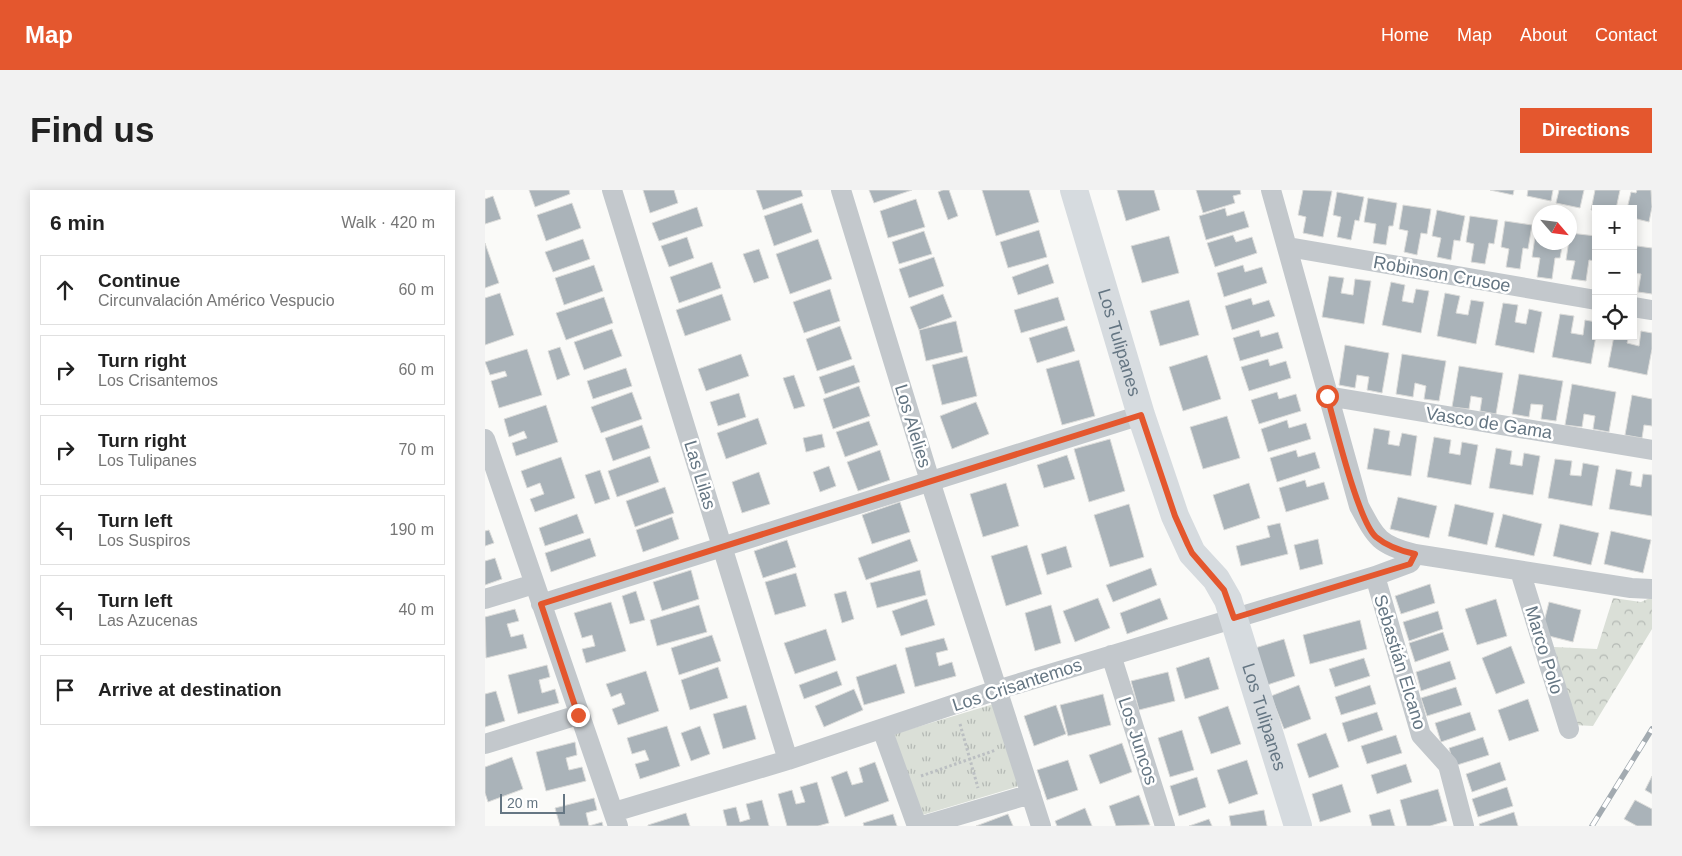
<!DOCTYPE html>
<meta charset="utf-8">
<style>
body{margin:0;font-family:Helvetica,sans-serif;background:#f2f2f2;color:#222}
.controls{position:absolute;right:15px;top:15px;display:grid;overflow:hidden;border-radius:0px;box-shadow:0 2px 12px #0003}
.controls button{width:45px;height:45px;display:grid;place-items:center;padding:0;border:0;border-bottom:1px solid #e0e0e0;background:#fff;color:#222;font:25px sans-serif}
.compass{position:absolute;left:1047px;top:15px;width:45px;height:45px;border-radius:50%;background:#fff;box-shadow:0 2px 12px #0003;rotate:118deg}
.scale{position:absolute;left:15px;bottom:12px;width:65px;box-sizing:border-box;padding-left:5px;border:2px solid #657683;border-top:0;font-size:14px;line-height:18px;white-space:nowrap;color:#657683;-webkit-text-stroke:4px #fff;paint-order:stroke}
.stop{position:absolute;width:15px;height:15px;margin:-11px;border:4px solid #e4572e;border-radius:50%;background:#fff}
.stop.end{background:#e4572e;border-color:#fff;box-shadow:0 1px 5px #0008}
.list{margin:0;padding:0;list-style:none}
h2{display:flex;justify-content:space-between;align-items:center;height:65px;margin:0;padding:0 20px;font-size:21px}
h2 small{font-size:16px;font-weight:400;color:#767676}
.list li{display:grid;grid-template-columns:32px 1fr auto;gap:15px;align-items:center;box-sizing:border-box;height:70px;margin:0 10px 10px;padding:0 10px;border:1px solid #e0e0e0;border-radius:0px}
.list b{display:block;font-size:19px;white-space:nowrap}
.list p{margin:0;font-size:16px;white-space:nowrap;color:#767676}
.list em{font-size:16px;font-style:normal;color:#767676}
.icon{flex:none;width:28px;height:28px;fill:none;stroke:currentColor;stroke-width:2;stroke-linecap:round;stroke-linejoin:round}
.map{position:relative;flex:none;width:1167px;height:636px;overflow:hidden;border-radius:0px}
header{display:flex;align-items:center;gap:30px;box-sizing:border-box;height:70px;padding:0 25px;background:#e4572e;color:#fff}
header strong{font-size:24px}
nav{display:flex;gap:28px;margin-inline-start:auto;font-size:18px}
.intro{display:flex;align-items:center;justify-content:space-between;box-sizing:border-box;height:120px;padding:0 30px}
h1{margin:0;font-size:35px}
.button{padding:12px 22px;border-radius:0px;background:#e4572e;color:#fff;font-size:18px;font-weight:700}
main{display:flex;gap:30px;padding:0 30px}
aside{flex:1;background:#fff;border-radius:0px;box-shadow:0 2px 12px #0003}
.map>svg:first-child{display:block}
.grass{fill:url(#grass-tufts)}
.park{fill:url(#park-crowns)}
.building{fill:#aab3b9;stroke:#dcdcda}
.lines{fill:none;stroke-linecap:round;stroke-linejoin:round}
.path{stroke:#bbbfc2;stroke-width:3;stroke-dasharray:2.5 2.5;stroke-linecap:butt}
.street{stroke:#c3c8cc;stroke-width:20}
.secondary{stroke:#d6dbdf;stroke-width:28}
.rail-casing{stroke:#a2aab0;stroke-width:5.5}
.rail{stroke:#fff;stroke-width:4;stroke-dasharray:11;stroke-linecap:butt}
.route{stroke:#e4572e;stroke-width:6}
.labels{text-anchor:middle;stroke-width:5;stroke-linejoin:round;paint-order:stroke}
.street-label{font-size:18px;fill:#657683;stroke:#fff}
</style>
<header>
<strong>Map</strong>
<nav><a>Home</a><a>Map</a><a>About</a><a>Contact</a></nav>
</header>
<div class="intro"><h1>Find us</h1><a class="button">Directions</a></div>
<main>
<aside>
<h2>6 min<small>Walk · 420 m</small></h2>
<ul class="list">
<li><svg class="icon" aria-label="ahead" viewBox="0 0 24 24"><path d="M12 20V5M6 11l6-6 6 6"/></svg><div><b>Continue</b><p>Circunvalación Américo Vespucio</p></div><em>60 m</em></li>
<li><svg class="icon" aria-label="right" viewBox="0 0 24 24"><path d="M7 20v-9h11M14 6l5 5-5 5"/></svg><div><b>Turn right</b><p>Los Crisantemos</p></div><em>60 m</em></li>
<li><svg class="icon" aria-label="right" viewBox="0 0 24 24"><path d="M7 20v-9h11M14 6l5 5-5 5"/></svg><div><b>Turn right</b><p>Los Tulipanes</p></div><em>70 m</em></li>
<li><svg class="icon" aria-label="left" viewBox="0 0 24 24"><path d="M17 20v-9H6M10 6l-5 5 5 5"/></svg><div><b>Turn left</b><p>Los Suspiros</p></div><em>190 m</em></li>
<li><svg class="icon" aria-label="left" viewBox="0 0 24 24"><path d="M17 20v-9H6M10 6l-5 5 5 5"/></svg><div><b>Turn left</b><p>Las Azucenas</p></div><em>40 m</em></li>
<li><svg class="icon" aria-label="arrive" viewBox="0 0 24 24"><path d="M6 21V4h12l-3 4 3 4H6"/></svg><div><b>Arrive at destination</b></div></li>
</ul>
</aside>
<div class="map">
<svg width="1167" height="636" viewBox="0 0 1167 636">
<defs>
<pattern id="grass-tufts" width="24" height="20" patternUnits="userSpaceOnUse" patternTransform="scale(1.25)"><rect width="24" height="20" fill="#dadfd7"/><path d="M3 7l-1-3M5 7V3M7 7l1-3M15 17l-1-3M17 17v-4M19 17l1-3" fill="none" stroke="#b4b9b4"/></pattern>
<pattern id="park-crowns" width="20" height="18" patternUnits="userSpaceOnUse" patternTransform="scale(1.25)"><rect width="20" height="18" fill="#dadfd7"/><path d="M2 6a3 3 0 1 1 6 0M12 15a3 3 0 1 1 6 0" fill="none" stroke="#b4b9b4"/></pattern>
</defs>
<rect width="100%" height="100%" fill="#fafaf8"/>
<!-- grass -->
<path class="grass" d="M512,513l26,82 -104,31 -25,-82z"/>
<!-- park -->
<path class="park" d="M1167,407v32l-59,97 -19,-1 -20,-78 43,2 16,-51 28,4z"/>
<!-- building -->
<path class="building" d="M44,0h40l1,4 -35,13z
M158,0h31l4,13 -28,10z
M271,0h45l2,6 -40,14z
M384,0h43l-38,13z
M458,0h6l9,26 -10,4 -10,-28z
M497,0h47l10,32 -43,14z
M632,0h37l6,20 -34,11z
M711,0h44l1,4 -8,2 2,7 -32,10z
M818,0l29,1 -9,46 -20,-4 3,-16 -8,-2z
M1005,0h24l-1,5z
M1043,0h25l-2,11 -24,-5z
M1074,0h25l-4,18 -24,-5z
M1110,0h25l-4,19 -25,1z
M1152,0h14l1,17 -3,15 -16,-4v-9h-6l4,-17 5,1z
M852,2l27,5 -5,24 -4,-1 -4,20 -14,-3 4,-20 -8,-2z
M8,6l8,23 -16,5v-25z
M883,8l29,5 -4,23h-4l-3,19 -13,-2 3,-19 -12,-2z
M431,9l9,28 -37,11 -8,-27z
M87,13l9,25 -35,13 -9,-26z
M317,13l10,29 -38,14 -10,-30z
M918,15l28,4 -4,25 -6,-1 -4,22 -13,-3 4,-21 -9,-2z
M212,17l6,19 -44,15 -7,-18z
M740,18l2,8 17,-5 5,16 -43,13 -7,-24z
M952,20l28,6 -5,25 -6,-1 -3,20 -14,-3 4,-19 -9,-2z
M985,26l28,4 -4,24 -5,-1 -4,21 -14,-2 3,-18 -8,-2z
M1020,31l27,4 -4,24 -5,-1 -3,21 -14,-2 3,-18 -8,-2z
M554,40l8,27 -39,11 -8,-26z
M1051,40l3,1v11h24l-3,16h-5l-3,21 -15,-2 3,-19 -8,-1z
M439,41l8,23 -33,10 -7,-22z
M1085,43l26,3 -1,25 -6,-1 -3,21 -15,-2 4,-18 -9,-1z
M748,45l3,7 16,-5 5,16 -42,14 -8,-24z
M684,46l10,37 -37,10 -11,-37z
M202,47l7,21 -25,9 -8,-21z
M98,49l7,20 -37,13 -8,-20z
M333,49l14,40 -42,15 -14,-40z
M0,53l14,40 -14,5z
M1152,56l15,2v46l-14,-2 3,-18 -8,-1z
M274,59l10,29 -15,5 -11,-29z
M449,67l10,29 -35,12 -10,-29z
M227,72l9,26 -42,15 -9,-26z
M563,74l6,19 -36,12 -6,-18z
M109,75l9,26 -39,14 -9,-27z
M758,75l2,7 17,-5 5,16 -43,14 -7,-24z
M844,86l15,2 -3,15 12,2 2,-16 16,2 -7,43 -42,-7z
M906,92l14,3 -3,16 11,2 3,-14 13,2 -8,42 -39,-8z
M345,99l10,32 -36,12 -11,-31z
M15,103l14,42 -29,10v-47z
M960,103l15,3 -4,17 12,2 3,-15 13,2 -8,42 -39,-8z
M237,104l9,26 -46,16 -9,-26z
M458,104l9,23 -33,13 -9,-23z
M119,107l9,26 -47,17 -10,-27z
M573,107l7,23 -44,13 -7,-23z
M766,108l2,7 16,-5 6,16 -43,14 -7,-24z
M704,110l10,35 -39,11 -10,-35z
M1018,113l15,2 -3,17 11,2 3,-15 13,3 -8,41 -39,-8z
M1075,124l14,2 -3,17 12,2 2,-15 11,2v14l-5,28 -39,-7z
M471,131l7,31 -37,9 -7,-31z
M355,136l12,33 -35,12 -11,-32z
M582,136l8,25 -38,12 -8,-25z
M127,139l10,27 -38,14 -10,-28z
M774,140l2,7 17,-5 5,16 -43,13 -7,-23z
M1156,141l11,2v16l-5,26 -39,-8 6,-31h15l-2,7 12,3z
M860,155l44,8 -7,40 -15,-3 2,-13 -12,-2 -2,13 -16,-3z
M75,157l10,28 -13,5 -9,-29z
M42,159l15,46 -43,13 -8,-27 16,-5 -2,-5 -15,4 -5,-13z
M256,164l8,22 -43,15 -8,-22z
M917,164l44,7 -7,40 -15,-2 2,-13 -11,-3 -2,14 -17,-3z
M722,165l14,44 -38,12 -14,-44z
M482,166l10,40 -35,9 -10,-40z
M783,169l2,7 16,-5 5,17 -42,13 -8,-24z
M594,170l16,56 -33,9 -16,-56z
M369,175l6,17 -35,12 -6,-17z
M974,176l44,7 -7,41 -16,-3 2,-13 -11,-2 -2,13 -17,-2z
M141,178l6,18 -39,13 -6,-18z
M1034,184l44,7 -7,40 -15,-2 2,-14 -12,-1 -2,13 -17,-3z
M309,185l11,31 -11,3 -11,-31z
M1087,194l44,8 -7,40 -16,-3 2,-13 -11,-2 -2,13 -17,-2z
M374,196l11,30 -37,13 -10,-30z
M147,202l10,27 -41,14 -10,-26z
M792,202l2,7 17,-5 5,17 -42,13 -8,-24z
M254,203l7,24 -28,9 -8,-24z
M1147,205l20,4v27l-8,-1 -2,13 -17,-3z
M491,212l13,32 -37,15 -12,-33z
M61,215l12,37 -42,14 -4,-13 15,-5 -3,-7 -15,6 -5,-18z
M742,226l13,42 -37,11 -13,-42z
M273,228l9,26 -41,15 -9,-26z
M802,230l2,8 17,-5 5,16 -43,13 -7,-23z
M384,231l9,24 -33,12 -9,-25z
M157,235l8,23 -37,13 -8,-23z
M889,238l16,3 -2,13 11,2 3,-13 15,3 -6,40 -44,-7z
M337,244l3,13 -19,5 -3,-14z
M949,247l17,3 -2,13 11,2 2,-13 16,3 -7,40 -44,-8z
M625,249l15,52 -36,11 -15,-53z
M1011,258l16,3 -2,13 12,2 2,-13 16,3 -7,39 -44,-7z
M395,260l10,30 -32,11 -11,-29z
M811,260l2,7 17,-5 5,16 -43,14 -7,-24z
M582,265l8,24 -31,9 -7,-23z
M165,266l9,26 -42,15 -9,-26z
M76,267l14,41 -40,14 -5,-13 14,-5 -4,-11 -13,5 -6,-17z
M1070,269l17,2 -2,14 11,1 2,-13 16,3 -7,40 -44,-8z
M344,276l7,20 -16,6 -7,-20z
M1131,279l16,3 -2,13 11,2 2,-13 9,1v41l-43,-7z
M115,280l10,29 -15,5 -10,-29z
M274,282l11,32 -28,9 -10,-31z
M820,290l2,7 17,-5 5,17 -43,13 -7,-24z
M521,293l13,43 -36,11 -13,-43z
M764,293l11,35 -36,12 -11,-35z
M180,297l9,26 -39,14 -9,-26z
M913,307l39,9 -8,32 -39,-9z
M415,312l10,30 -38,12 -10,-29z
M644,314l15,53 -34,10 -16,-52z
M970,314l39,9 -7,32 -39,-9z
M92,324l7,19 -39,13 -6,-18z
M1018,324l39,10 -8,32 -39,-9z
M187,327l7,22 -36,13 -7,-22z
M795,333l8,31 -47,12 -5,-20 34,-9 -3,-11z
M1075,334l39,9 -8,32 -38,-9z
M4,340l5,13 -9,3v-15z
M1126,341l40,9 -8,33 -39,-9z
M105,348l6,18 -45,16 -6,-19z
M425,349l8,22 -52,19 -8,-22z
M833,349l5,25 -23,6 -6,-25z
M302,350l9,27 -33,11 -9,-27z
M542,355l15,49 -36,12 -15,-50z
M581,356l6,21 -25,8 -6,-21z
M10,368l7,21 -17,6v-24z
M666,378l6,17 -44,17 -7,-17z
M206,380l8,29 -37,12 -9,-29z
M435,380l6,25 -49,13 -7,-25z
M311,383l10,33 -31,9 -10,-33z
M945,394l5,19 -34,11 -6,-18z
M151,401l9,29 -15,4 -8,-28z
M361,401l8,28 -12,4 -8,-29z
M613,408l12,30 -35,14 -12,-31z
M675,408l8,21 -41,15 -7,-21z
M442,409l8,26 -34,11 -9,-25z
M1011,409l11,37 -30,9 -12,-36z
M126,412l15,49 -40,12 -4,-14 13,-3 -3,-11 -10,3 -8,-25z
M1064,412l32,8 -8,32 -32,-8z
M214,415l8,27 -50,14 -7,-26z
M566,415l10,38 -26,8 -10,-38z
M30,419l4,12 -12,3 4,13 12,-3 4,14 -41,10 -1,-41z
M953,421l5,18 -34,12 -6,-19z
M875,430l7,29 -57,15 -7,-29z
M341,439l10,31 -41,14 -11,-31z
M958,442l6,18 -34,12 -6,-19z
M227,445l9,26 -42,14 -8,-27z
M459,448l4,12 -12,3 3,13 13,-4 4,14 -41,11 -10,-39z
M799,449l11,37 -28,9 -12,-37z
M1026,456l14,37 -29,11 -14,-36z
M724,467l10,32 -34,10 -9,-31z
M879,468l6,18 -35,11 -6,-18z
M965,471l6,18 -35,12 -5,-19z
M411,474l9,29 -41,12 -8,-28z
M62,475l3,12 -11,3 3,13 13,-4 4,14 -41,11 -10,-39z
M233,477l10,31 -38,12 -9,-30z
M161,481l13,40 -41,14 -6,-16 13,-5 -4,-11 -10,4 -5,-13z
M352,481l5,14 -38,14 -5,-14z
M683,482l7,29 -36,9 -8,-29z
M814,495l12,34 -27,10 -13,-33z
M885,495l6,19 -35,11 -6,-18z
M971,497l6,18 -35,11 -6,-18z
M369,499l9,21 -39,17 -9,-21z
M11,501l9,30 -20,6v-33z
M618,504l8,31 -43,11 -8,-31z
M1043,509l11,32 -30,10 -11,-31z
M261,515l10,34 -33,10 -10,-35z
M571,515l10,29 -32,12 -10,-30z
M743,516l13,38 -30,10 -13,-37z
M892,522l6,18 -35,12 -6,-19z
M985,522l6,18 -35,12 -6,-19z
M182,536l13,40 -40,13 -5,-15 14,-4 -4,-10 -13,4 -5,-16z
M215,536l10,28 -19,7 -10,-28z
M697,540l12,40 -24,7 -12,-39z
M841,543l13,34 -30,11 -12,-34z
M911,545l6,18 -35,11 -6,-18z
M998,547l6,18 -35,11 -5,-18z
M90,552l2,13 -11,3 3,12 13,-3 4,14 -40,10 -10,-39z
M637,553l10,29 -32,12 -11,-29z
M27,567l11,32 -35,13 -3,-9v-26z
M583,570l10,30 -31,10 -10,-30z
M762,570l11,34 -29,10 -12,-34z
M390,572l14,39 -44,16 -14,-40 16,-6 5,14 11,-3 -4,-14z
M1015,572l6,18 -34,12 -6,-18z
M921,574l6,18 -35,12 -6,-19z
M1167,586v18l-7,-4z
M712,587l9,30 -27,9 -9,-30z
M332,592l12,41 -11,3h-31l-9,-32 14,-4 4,14 9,-2 -5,-15z
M857,594l9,28 -31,10 -8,-28z
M1022,597l6,19 -35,11 -6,-18z
M953,599l9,32 -17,5h-23l-7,-26z
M654,605l11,30 -34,1 -7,-20z
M109,608l3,12 -11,3 3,13 13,-4 1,4h-43l-5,-18z
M277,610l7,26h-42l-4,-16 13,-3 4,15 10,-3 -4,-15z
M1150,610l17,9v17h-15l-13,-7z
M600,618l7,18h-35l-2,-5z
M905,619l5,17h-23l-3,-11z
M779,620l3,16h-36l-2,-10z
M1029,622l4,14h-38l-1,-2z
M201,623l4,13h-42v-1z
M408,624l4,12h-33l-1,-3z
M523,624l5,12h-37z
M724,629l3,7h-23z"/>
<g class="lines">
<!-- path -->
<path class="path" d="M475,534l18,64
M436,586l75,-26"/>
<!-- street -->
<path class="street" d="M127,0l176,570
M356,0l89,291 111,345
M786,0l88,316c17,32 20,39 56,48l216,34 21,1
M803,57l308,53
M1148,117l19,3
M842,206l325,54
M0,249l133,387
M1035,381l49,158
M890,386l46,159 27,30 16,61
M0,409l49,-15
M56,414l600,-189
M626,465l54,171
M397,539l35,97
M0,554l93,-29
M129,622l174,-52 209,-70 378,-114 35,-13 5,-9
M437,636l109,-32"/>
<!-- secondary -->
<path class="secondary" id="s1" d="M589,0l67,225 34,101 17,37 24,26 12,21 70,226"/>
<defs>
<path id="rail" d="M1107,636l60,-97"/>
</defs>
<!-- rail casing -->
<use href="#rail" class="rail-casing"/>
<!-- rail -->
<use href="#rail" class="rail"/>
</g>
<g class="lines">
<!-- route -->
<path class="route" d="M93,525l-37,-111 600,-189 34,101 13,29 4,8 32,37 10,28 176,-54 5,-10c-14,-3 -27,-7 -39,-17 -18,-16 -41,-113 -49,-141"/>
</g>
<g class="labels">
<!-- street labels -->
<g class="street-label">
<text transform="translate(957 84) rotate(10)" y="6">Robinson Crusoe</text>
<text dy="6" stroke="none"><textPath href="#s1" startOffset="159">Los Tulipanes</textPath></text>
<text transform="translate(1004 233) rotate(9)" y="6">Vasco de Gama</text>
<text transform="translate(428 236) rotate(73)" y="6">Los Alelies</text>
<text transform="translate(215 285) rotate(73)" y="6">Las Lilas</text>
<text transform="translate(1059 460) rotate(73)" y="6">Marco Polo</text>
<text transform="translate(915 472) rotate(73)" y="6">Sebastián Elcano</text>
<text transform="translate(532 495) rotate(-18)" y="6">Los Crisantemos</text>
<text dy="6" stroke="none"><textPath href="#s1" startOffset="564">Los Tulipanes</textPath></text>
<text transform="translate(653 551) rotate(72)" y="6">Los Juncos</text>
</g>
</g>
</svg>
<div class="controls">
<button>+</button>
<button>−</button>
<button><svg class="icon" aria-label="locate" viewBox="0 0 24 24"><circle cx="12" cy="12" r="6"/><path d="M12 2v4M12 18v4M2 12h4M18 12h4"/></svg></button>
</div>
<svg class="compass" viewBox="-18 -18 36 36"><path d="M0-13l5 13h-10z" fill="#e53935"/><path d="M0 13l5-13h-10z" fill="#767676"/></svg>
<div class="scale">20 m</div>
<div class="stop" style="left:842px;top:206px"></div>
<div class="stop end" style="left:93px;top:525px"></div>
</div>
</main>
